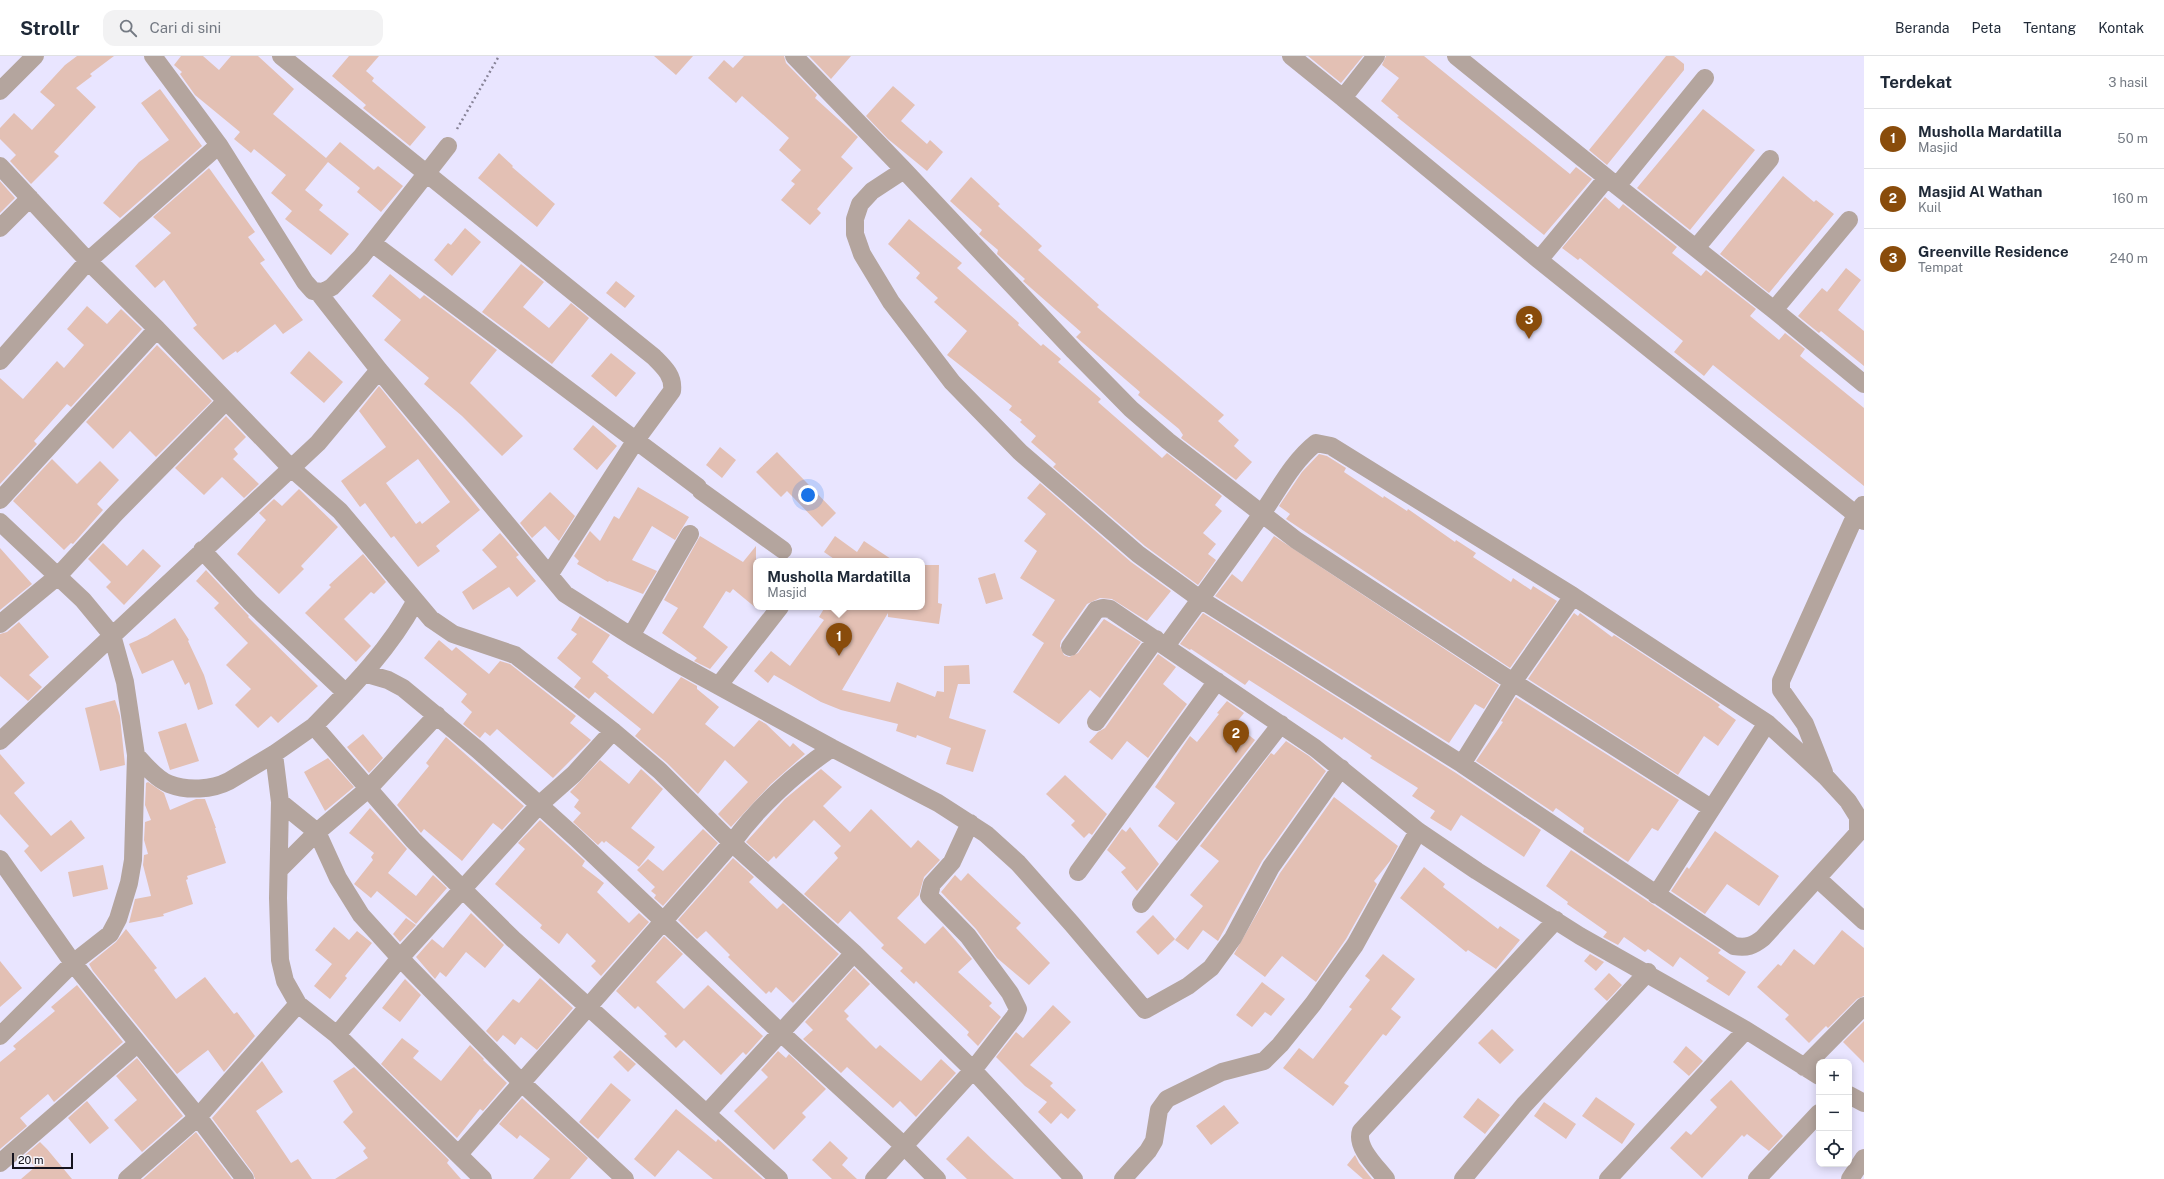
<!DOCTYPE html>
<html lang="id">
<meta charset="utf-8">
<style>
body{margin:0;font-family:"Public Sans",sans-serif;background:#f2f2f3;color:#1f2937}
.controls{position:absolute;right:12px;bottom:12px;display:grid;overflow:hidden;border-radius:8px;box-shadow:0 2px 10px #0003}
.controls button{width:36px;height:36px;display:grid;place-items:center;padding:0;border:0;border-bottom:1px solid #e0e1e3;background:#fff;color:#1f2937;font:20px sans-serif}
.scale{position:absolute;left:12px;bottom:10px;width:61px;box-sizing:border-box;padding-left:4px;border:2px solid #15131e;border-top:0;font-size:11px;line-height:14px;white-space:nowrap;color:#15131e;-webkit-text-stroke:3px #f6f5fb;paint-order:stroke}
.you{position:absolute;left:808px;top:439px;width:14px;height:14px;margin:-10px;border:3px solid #fff;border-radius:50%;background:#1a73e8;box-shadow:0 0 0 6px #1a73e833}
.badge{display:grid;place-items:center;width:26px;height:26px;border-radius:50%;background:#894c0b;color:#fff;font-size:13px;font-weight:700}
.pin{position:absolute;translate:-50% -33px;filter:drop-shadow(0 1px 2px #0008)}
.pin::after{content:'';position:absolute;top:21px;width:14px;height:12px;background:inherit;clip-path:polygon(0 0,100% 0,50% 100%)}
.popup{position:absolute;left:753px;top:502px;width:172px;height:52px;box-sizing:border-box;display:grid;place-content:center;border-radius:8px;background:#fff;filter:drop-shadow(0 1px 3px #0005);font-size:13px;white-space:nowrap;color:#747a83}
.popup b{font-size:15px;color:#1f2937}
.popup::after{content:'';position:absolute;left:50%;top:100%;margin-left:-8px;border:8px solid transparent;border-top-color:#fff}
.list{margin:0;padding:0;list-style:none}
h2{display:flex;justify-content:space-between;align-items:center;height:52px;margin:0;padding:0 16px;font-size:17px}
h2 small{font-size:13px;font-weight:400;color:#747a83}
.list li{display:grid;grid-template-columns:26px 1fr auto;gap:12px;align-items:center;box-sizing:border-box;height:60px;padding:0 16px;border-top:1px solid #e0e1e3}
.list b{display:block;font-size:15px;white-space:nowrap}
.list p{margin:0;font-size:13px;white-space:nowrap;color:#747a83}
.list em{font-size:13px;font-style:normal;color:#747a83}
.icon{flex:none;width:22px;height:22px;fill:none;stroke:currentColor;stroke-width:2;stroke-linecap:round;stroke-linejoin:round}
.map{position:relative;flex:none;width:1864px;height:1123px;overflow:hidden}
header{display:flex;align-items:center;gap:24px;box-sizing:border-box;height:56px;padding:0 20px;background:#fff;border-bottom:1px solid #e0e1e3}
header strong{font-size:19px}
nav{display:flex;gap:22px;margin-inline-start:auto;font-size:14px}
.search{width:280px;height:36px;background:#f2f2f3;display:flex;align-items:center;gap:10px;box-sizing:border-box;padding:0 14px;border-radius:12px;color:#747a83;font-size:15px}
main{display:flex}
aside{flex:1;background:#fff}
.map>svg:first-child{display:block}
.building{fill:#e3c0b4;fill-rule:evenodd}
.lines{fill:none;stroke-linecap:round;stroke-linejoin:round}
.path{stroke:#878397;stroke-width:2.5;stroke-dasharray:2 3;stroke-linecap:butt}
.minor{stroke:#b4a59e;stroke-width:18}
</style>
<header>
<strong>Strollr</strong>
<div class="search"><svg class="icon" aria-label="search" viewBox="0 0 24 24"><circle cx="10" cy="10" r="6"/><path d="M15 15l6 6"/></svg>Cari di sini</div>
<nav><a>Beranda</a><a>Peta</a><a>Tentang</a><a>Kontak</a></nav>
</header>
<main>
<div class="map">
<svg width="1864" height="1123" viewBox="0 0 1864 1123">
<rect width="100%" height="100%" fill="#e9e5ff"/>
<!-- building -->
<path class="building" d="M77,0h37l-24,18 2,2 -16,12 20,19 -42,45 5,4 -28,28 -21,-23 6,-6 -16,-16v-11l14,-15 18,17 23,-25 -15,-13 25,-27z
M181,0h22l16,14 12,-14h27l36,33 -21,25 53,44 14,-16 34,28 4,-4 25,20 -22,26 -24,-20 3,-4 -32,-26 -23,28 18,15 -4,5 30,24 -18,21 -46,-36 7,-8 -21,-18 15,-18 -32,-26 -3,4 -17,-14 6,-7 -45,-37 -15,-21 2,-2 -8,-7z
M349,0h30l-13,15 8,7 -2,3 54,46 -16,19 -47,-38 3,-3 -34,-29z
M654,0h39l-17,19z
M744,0h40l2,7 31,32 -2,3 43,39 -17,20 12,11 -36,41 4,4 -11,12 -29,-25 14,-16 -4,-3 10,-11 -22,-20 10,-12 -47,-42 -6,7 -28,-25 16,-18 9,8z
M809,0h42l-20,23z
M1308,0h55l-22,27z
M1386,0h38l146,118 6,-7 16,12 -48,56 -147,-118 2,-1 -18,-15 18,-23 -17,-13z
M1666,0h8l10,8v6l-77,95 -18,-15z
M893,30l22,19 -14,16 26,23 3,-4 13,12 -16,19 -39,-32 -22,-23z
M160,33l42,57 -82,72 -17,-15 36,-41 30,-22 -28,-37z
M1703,53l52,41 -65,80 -53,-42z
M499,97l14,13 -1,1 43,37 -18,23 -59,-49z
M209,112l46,64 -7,5 17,23 -5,3 43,57 -20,14 -8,-10 -38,29 -1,-2 -13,9 -30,-32 4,-3 -33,-45 -9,8 -20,-22 36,-33 -18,-16z
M1783,120l31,26 2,-2 18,14 -65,79 -49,-39z
M971,121l29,27 -2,2 44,40 -4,4 61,55 -2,2 127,108 -6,6 21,19 -5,6 18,16 -16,18 -55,-42 2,-3 -4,-6 -41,-34 2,-3 -64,-55 5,-5 -58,-51 2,-2 -28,-25 1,-4 -19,-16 3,-4 -32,-29z
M0,125l15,17 -15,15z
M1605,141l14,12 4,-5 54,43 -5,6 29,23 5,-6 50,39 -6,7 29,24 6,-7 20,16 -5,7 64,52v78l-151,-121 -9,11 -30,-24 9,-11 -103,-83 -2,2 -16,-12z
M909,163l53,44 -5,5 62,55 -1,2 23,21 2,-2 18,15 -3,3 43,37 -3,3 64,56 5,-5 55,43 -7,9 7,6 -19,22 13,11 -8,10 8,6 -18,25 -53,-39 -92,-79 3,-3 -25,-22 5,-6 -16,-14 2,-2 -13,-10 3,-4 -65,-51 20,-24 -33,-29 4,-4 -22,-20 4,-5 -32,-29z
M465,172l16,14 -29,34 -18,-16 14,-17 3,2z
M521,208l23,18 -21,25 26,21 22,-25 18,15 -37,46 -70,-52z
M1846,212l15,12 -23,30 26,21v35l-43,-35 -2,2 -21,-17 24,-28 5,4z
M390,218l30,25 4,-4 73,55 -27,33 53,53 -21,20 -40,-40 -38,-32 5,-6 -45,-38 17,-20 -29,-24z
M616,225l19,15 -10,12 -19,-15z
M87,250l20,18 14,-15 21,20 -71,78 -4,-3 -33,37 3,3 -37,40v-106l23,21 34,-38 7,7 20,-23 -17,-16z
M157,289l55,56 -56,56 -26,-26 -17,18 -27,-27z
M309,295l34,31 -19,21 -34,-30z
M611,297l25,20 -20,24 -25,-21z
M379,330l101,124 -44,36 4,5 -22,16 -24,-31 -3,2 -26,-35 -5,4 -19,-26 45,-34 -27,-36zM418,403l32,43 -28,22 -2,-3 -4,3 -30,-41z
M226,360l20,21 -12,12 4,5 -5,5 26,25 -15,14 -22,-21 -18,18 -29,-27z
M593,369l24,21 -20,24 -24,-21z
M720,391l16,13 -14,18 -16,-13z
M777,396l59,61 -14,14 -35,-36 -6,6 -25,-25z
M1319,398l8,2 19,12 -2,4 39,26 1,-2 23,15 1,-2 47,33 1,-2 20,13 -3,4 38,25 2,-4 18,12 2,-4 24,15 -47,67 -224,-149 4,-5 -11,-8 23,-34z
M52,403l25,25 23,-23 19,19 -22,24 6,6 -30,34 -2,-1 -7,7 -51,-49z
M1040,427l91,79 40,29 -24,30 -35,-22 -12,-1 -13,6 -26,37 -1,5 4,9 5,2 9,-4 26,-34 37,23 -41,56 -10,-8 -31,34 -46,-32 31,-49 -12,-8 23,-35 -35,-22 17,-27 -13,-10 22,-27 -19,-16z
M638,431l51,30 -14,23 -23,-14 -20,34 25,11 -14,23 -34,-13 -1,1 -31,-18 2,-3 -5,-5 16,-25 10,10 14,-25 5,3z
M299,433l39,38 -37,39 3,3 -25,25 -42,-40 29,-34 -7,-7 15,-14 8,7z
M550,436l25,24 -16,25 -14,-15 -13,12 -12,-15z
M500,477l19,22 -3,2 20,24 -19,16 -8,-10 -36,23 -11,-18 35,-25 -15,-17z
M700,480l43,26 13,-16v62l-23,-19 -3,4 -4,-2 -23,36 25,20 -18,22 -16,-8 3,-3 -35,-25 16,-25 -14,-8z
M835,480l22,16 7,-11 30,20h-57l-13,-9z
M1274,480l225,149 -15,24 -9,-5 -26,39 -234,-147 17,-22 10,8z
M103,487l24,23 16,-17 18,17 -37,39 -18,-18 5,-5 -23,-23z
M0,492l32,36 -32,26z
M363,498l23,28 -12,12 -3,-2 -27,27 27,27 -15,16 -51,-49 26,-26 -2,-2z
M922,509h17l-1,38 4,1 -3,20 -51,-7v-4l-46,77 48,12 7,-20 38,15 2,-6 7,1v-26l25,-1 1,19h-12l-9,34 37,12 -13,42 -27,-8 5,-16 -34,-13 -1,3 -20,-7 2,-7 -57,-14 -20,-8 -47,-27 -6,8 -14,-12 17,-20 19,15 34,-46 -5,-3 6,-10h97z
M206,514l43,46 -1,1 70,69 -40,37 -7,-7 -13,12 -23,-23 16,-16 -25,-24 22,-22 -34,-35 5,-5 -23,-22z
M995,517l8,26 -17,5 -8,-26z
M1203,557l253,160 85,57 -17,27 -63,-42 -10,16 -21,-13 5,-7 -23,-15 6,-8 -48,-30 2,-2 -28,-19 -2,3 -93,-60 -4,5 -54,-36 -1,1 -10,-6z
M1574,557l4,3 2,-3 32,24 2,-2 96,63 10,7 -2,2 18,13 -18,26 -14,-10 -26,39 -150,-96z
M580,560l30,19 -18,27 17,14 -2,1 46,37 28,-37 16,9v3l22,18 -14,17 29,23 25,-27 7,4 24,23 3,-4 12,11 -34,30 -40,43 -13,-13 30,-32 -23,-22 -27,34 -31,-31 -32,-27 6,-7 -46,-37 -6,7 -15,-12 7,-9 -24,-20 20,-24 -6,-4z
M175,562l14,22 -1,1 16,34 9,29 -15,6 -9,-28 -4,3 -12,-25 -31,14 -13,-30 18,-8z
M19,566l30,35 -20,18 13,12 -14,14 -28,-25v-42l7,-2z
M439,584l13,11 4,-4 33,27 11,-13 10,3 66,52 -6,7 21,17 -38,38 -56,-49 -7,7 -5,-4 -5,6 -17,-14 9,-12 -11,-10 6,-8 -43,-36z
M1158,598l18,13 -13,17 24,20 -39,54 -21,-17 -15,19 -23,-18 9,-10 7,-4z
M1516,641l163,103 -21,31 -6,-3 -24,34 -45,-30 1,-4 -25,-18 -3,-2 -3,4 -77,-51 27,-39 -2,-1z
M115,644l5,16 5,49 -25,6 -15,-63z
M1227,645l17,12 -9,11 20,16 -78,101 -19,-15 17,-23 -20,-16 35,-51 7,6 22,-28 -2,-1z
M186,667l13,38 -29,9 -12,-38z
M363,678l20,24 -14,15 -22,-26z
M446,681l78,69 -22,24 -9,-7 -31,38 -38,-32 -3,4 -24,-28 32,-39 -3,-3z
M1286,685l23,15 17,15 -64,90 -44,80 -15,-11 -15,20 -13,-10 28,-34 -13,-11 29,-34 -19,-15 71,-93 3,2z
M0,698l25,29 -11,10 37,43 20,-16 14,18 -44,34 -17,-21 5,-5 -29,-32z
M328,702l26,29 -29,24 -21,-39z
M600,704l29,24 12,-15 22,20 -32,39 24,19 -16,20 -33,-26 -2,2 -2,-2 -4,4 -25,-23 8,-9 -7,-6 5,-7 -9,-8z
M821,713l21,18 -19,19 27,26 21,-23 40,39 7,-8 22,20 -16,17 -5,18 -22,23 28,26 18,-18 29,33 -14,13 34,31 -3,3 12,11 -23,29 -11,-11 2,-3 -53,-51 -2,3 -14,-13 3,-3 -22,-20 3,-3 -34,-34 -12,13 -34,-30 34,-36 -4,-5 7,-7 -27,-26 -38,39 -2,-3 -6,6 -22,-20 39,-43z
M1065,719l42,39 -15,21 -3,-2 -5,5 -13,-13 4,-4 -29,-27z
M148,726l16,11 6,17 26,-11h9l11,29h-1l11,35 -39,13 1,3 -2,1 7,24 -30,10 1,2 -35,7 6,-24 16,-3 -8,-31 1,-10 4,-1 -4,-14 1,-18 6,-2 -6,-15 1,-22z
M1334,741l64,49 -8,15 -16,20 3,3 -31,55 -30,43 -34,-26 -17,21 -31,-23 46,-81z
M370,752l37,41 -19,24 28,23 17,-21 14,13 -31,36 -39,-33 -6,7 -17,-14 19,-24 -2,-3 3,-4 -25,-20z
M540,764l45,41 -3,5 22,17 -7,9 32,31 10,-10 10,9 -48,54 -10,-10 5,-5 -29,-28 -8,11 -19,-16 2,-3 -47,-41 30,-35 -7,-6z
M1130,771l29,37 -22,27 -16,-19 5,-4 -19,-18 15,-21 4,3z
M703,773l15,14 -55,63 -9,-8 2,-3 -5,-4 4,-4 -18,-17 11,-11 15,12z
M1715,775l64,45 -20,30 -32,-22 -22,30 -34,-23 16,-24 2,2z
M1571,794l150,100 -3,3 28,19 -17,24 -23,-15 3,-3 -29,-21 -7,10 -25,-18 -3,3 -21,-15 -6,8 -15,-8 4,-5 -40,-28 1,-2 -22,-16z
M733,802l21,19 -5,5 28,27 6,-6 56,51 -46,49 -17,-16 -5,6 -2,-2 -3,3 -38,-37 2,-2 -24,-24 -9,8 -19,-19z
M103,809l5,24 -35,8 -5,-25z
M1424,811l21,17 -2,3 55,42 2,-3 20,14 -24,29 -28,-19 -2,2 -66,-54z
M968,817l53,50 -5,5 34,35 -21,22 -32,-27 -21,-29 -35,-37 14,-17 6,6z
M471,857l33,32 -19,23 -19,-16 -20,25 -6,-5 -5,7 -19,-22 16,-18 11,9z
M1153,859l22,24 -17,16 -22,-23z
M406,862l10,7 -16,17 -7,-8z
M334,871l15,13 8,-9 15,12 -27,33 2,2 -17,21 -16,-13 18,-22 -17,-14z
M126,873l31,39 -3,2 22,29 29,-22 29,37 3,-2 18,24 -31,36 -16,-22 -31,24 -84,-103 -4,-7 27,-22z
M1842,874l22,18v48l-7,3 -29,29 -2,-2 -17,17 -24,-24 4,-4 -32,-28 21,-23 3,2 13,-17 20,16z
M664,880l19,18 -27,28 28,27 24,-24 55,51 -17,19 -3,-3 -22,23 -37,-35 -8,8 -12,-12 3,-2 -29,-28 -3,3 -19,-18z
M1383,898l32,25 -24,30 10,8 -15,19 -3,-2 -39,49 5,3 -16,20 -50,-38 16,-20 14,11 39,-50 -3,-2 21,-27 -5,-4z
M1590,898l14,8 -8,9 -12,-10z
M0,905l22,27 -22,19z
M854,912l16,16 -26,27 5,5 -3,3 30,30 4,-4 41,36 20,-22 15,14 -40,44 -16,-16 -7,7 -46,-41 -6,6 -38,-34 10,-9 -8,-8z
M1609,917l13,12 -15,16 -13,-12z
M540,922l33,30 -36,42 -16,-13 -6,8 -12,-10 -6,7 -11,-11 27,-32 6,4z
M405,923l16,16 -21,27 -18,-14z
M1262,926l23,17 -14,17 -6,-4 -13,15 -16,-12z
M77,929l46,57 -69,60 -6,-8 -28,24 7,8 -27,23v-87l16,-13 -3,-3 42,-35 -4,-4z
M1053,949l18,17 -41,43 23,18 -3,3 26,24 -8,9 -7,-6 -10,11 -13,-12 9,-10 -22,-16 -29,-29 20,-25 7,6z
M1864,965v42l-21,-21z
M1492,973l22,21 -14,14 -22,-21z
M402,982l17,13 -6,7 28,23 29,-36 14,14 -1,1 24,23 -24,28 -3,-2 -23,29 -76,-74z
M1686,990l17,15 -14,15 -16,-14z
M620,994l16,14 -8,8 -15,-15z
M778,995l8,7 3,-4 37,35 -24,24 4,4 -32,33 -40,-39 34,-34 -7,-7z
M137,1002l46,58 -41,36 -28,-32 23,-20 -21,-24z
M262,1005l21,31 -27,19 35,52 7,-4 14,20h-57l-2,-6 -41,-55z
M354,1011l95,93 -2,3 14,16h-126l33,-21 -5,-7 3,-3 -23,-26 10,-10 -20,-31z
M1731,1024l52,56 -14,15 -22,-17 -3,3 -2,-2 -40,43 -32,-30 16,-17 5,4 26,-28 -7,-7z
M611,1027l20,17 -33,39 -19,-17z
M1596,1041l39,27 -13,20 -40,-28z
M522,1042l66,60 -18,21h-37l17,-20 -30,-24 -3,4 -18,-15z
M1478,1042l22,17 -15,19 -22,-17z
M87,1045l22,27 -19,16 -22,-26z
M1544,1046l32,22 -10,15 -32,-23z
M1224,1049l15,18 -28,22 -15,-19z
M676,1053l40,33 2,-3 45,40h-50l-35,-29 -23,27 -21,-18z
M196,1076l36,47h-89z
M968,1080l24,23 22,20h-47l-21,-20z
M830,1085l18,17 -6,7 15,14h-25l-20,-19z
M40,1086l7,7 25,30h-51l14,-12 -10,-12z
M1355,1099l4,8 13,16h-9l-16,-14z"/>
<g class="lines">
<!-- path -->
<path class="path" d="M457,73l42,-73"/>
<!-- minor -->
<path class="minor" d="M153,0l66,89 86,137 8,9 10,1 9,-5 29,-30 87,-111
M281,0l373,301c10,10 20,19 18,34l-36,49 -87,135
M794,0l110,114 170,181 57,58 37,32 128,99 217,142 198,126
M1291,0l52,42
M1376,0l-33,42 196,162
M1456,0l151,122
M0,35l35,-35
M0,110l88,95 69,68 133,138 50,44 91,108 22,15 62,21 98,76 47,40 72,72 122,110 119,117 101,109
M904,114l-32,21 -12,13 -5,15v15l7,20 29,48 61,80 68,70 118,102 62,45 262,165 272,182c13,2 19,0 29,-8l95,-105v-16l-10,-16 -23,-25 -58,-53 -194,-127 -242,-150 -15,-3c-24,19 -38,48 -55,72 -31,44 -63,87 -95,131
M1617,130l88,-108
M0,172l30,-30
M372,187l326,244
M1696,192l74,-89
M318,236l61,78 186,224 66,42 44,26 157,86 106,55 48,31 32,29 54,61 73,86 43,-24 23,-18 22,-30 38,-71 70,-99
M1774,254l75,-90
M0,305l88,-100 131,-116
M1864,328l-90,-74 -167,-132 -68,82 325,261
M701,435l82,59
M0,444l157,-171
M0,466l83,78 29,35 13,47 11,73 -3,105 -4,23 -11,36 -8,15 -37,29 -73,73
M202,494l48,52 96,91
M0,568l58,-48 58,-63 110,-112
M631,580l59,-102
M1070,591l26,-37 7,-2 7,1 205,139 103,83 59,40 103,65 166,94 73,46
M364,617l24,7 15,8 75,62 98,88 205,195 122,112 34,34
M719,629l61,-78
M1096,666l60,-83
M314,670c37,-38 75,-76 101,-124
M0,685l318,-298 61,-73
M274,698l6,48 -2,96 2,62 5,21 13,23 39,31 146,144
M136,699c9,10 20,24 33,29 18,7 43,6 60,-3l45,-27 40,-28 99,114 100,99 266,240
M1462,708l51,-82 60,-86
M1824,716l-19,-48 -24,-34v-9l75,-167 7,-9
M280,746l37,30 21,46 23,37 39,43 122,125 103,96
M0,803l73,104 125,154 47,62
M280,813l37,-37 51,-43 69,-74
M1078,816l139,-191
M1818,823l46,42
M1656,839l111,-172
M1141,848l140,-180
M337,979l63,-77 139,-153 35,-31 39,-43
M1804,1011l60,-61
M1849,1039l15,8
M707,1057l147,-160
M459,1098l273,-311c26,-36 63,-70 100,-95
M0,1107l137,-119
M127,1123l71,-62 100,-113
M874,1123l99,-109 42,-54 3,-7 -8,-16 -42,-57 -39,-40 3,-12 20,-22 18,-39
M1123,1123l25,-28 6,-10 5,-31 8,-11 55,-27 42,-11 16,-16 33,-41 42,-59 63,-114
M1386,1123c-9,-12 -31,-32 -25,-48l195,-211
M1463,1123l61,-74 124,-133
M1608,1123l138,-149
M1757,1123l62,-66
M1850,1123l14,-21"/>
</g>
</svg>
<div class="controls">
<button>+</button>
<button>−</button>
<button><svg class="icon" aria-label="locate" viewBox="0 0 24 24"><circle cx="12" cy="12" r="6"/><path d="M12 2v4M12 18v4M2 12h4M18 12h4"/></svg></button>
</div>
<div class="scale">20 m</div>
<div class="you"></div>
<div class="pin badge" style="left:839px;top:600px">1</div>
<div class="popup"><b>Musholla Mardatilla</b>Masjid</div>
<div class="pin badge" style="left:1236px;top:697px">2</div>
<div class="pin badge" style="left:1529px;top:283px">3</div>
</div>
<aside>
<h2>Terdekat<small>3 hasil</small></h2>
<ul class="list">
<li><span class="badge">1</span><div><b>Musholla Mardatilla</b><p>Masjid</p></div><em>50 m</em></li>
<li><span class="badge">2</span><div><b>Masjid Al Wathan</b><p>Kuil</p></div><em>160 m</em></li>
<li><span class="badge">3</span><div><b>Greenville Residence</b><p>Tempat</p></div><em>240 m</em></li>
</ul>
</aside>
</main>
